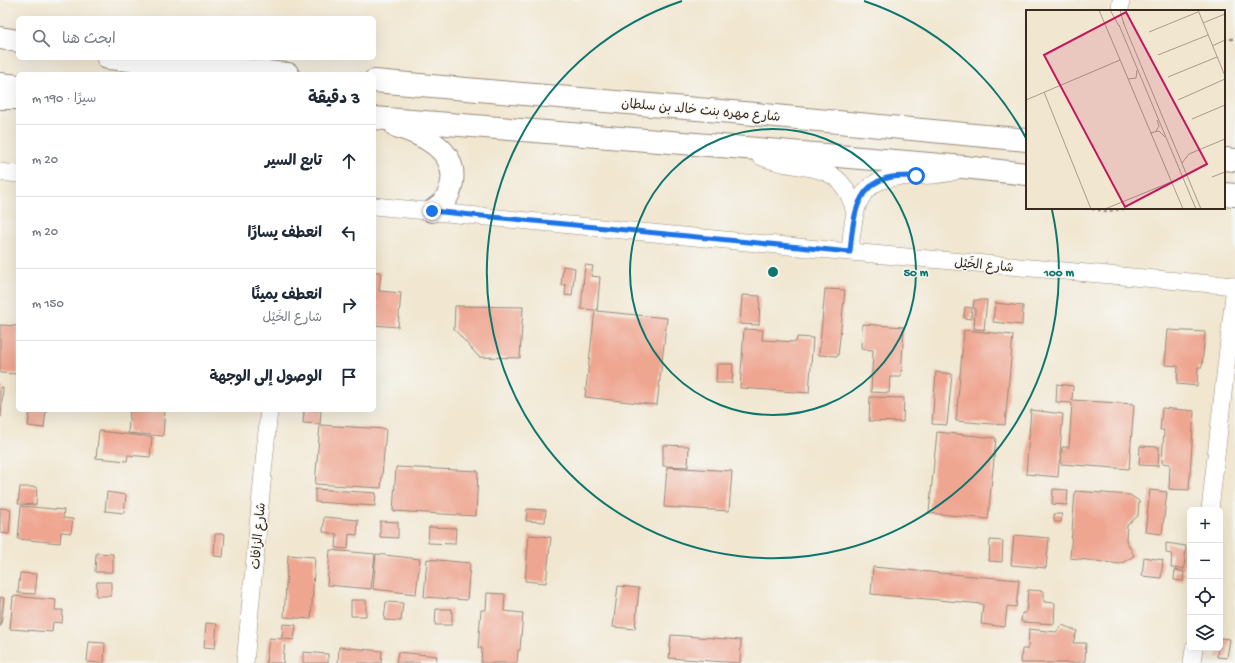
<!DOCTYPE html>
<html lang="ar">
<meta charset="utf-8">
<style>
body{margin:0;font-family:"Gochi Hand","Playpen Sans Arabic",sans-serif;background:#f2f2f3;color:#1f2937;direction:rtl}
.controls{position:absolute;right:12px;bottom:12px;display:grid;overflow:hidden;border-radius:6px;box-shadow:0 4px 16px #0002}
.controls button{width:36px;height:36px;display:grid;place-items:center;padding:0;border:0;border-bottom:1px solid #e0e1e3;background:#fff;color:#1f2937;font:20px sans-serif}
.stop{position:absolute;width:12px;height:12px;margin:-9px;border:3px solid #1a73e8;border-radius:50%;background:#fff}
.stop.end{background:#1a73e8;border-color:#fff;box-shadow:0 1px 4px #0008}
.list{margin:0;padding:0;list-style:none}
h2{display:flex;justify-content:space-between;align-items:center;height:52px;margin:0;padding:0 16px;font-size:17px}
h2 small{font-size:13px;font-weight:400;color:#747a83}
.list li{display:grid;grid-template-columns:26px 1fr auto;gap:12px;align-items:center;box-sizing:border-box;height:72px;padding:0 16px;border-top:1px solid #e0e1e3}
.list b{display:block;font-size:15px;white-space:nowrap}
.list p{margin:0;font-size:13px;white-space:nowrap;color:#747a83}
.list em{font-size:13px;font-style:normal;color:#747a83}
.icon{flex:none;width:22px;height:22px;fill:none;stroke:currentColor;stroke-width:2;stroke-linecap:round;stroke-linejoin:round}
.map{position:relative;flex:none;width:1235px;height:663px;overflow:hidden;direction:ltr}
.search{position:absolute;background:#fff;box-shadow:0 4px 16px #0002;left:16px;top:16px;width:360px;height:44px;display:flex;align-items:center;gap:10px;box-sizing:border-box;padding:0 14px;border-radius:6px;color:#747a83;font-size:15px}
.panel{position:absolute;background:#fff;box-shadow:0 4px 16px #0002;left:16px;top:72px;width:360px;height:340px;border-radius:6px;direction:rtl}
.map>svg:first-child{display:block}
.building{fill:#efa691}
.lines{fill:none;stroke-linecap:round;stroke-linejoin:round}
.street-casing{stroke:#968878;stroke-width:18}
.secondary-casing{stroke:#968878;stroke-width:24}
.primary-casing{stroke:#968878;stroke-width:24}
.path{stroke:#968878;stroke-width:2.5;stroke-dasharray:3 3;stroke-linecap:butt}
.street{stroke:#fff;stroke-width:17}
.secondary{stroke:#fff;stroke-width:22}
.primary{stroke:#fff;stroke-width:22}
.route{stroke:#1a73e8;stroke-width:5}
.ring{fill:none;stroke:#0f766e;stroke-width:2}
.labels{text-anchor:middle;stroke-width:3;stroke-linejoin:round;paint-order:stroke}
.street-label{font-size:13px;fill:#3b2a1e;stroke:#f6f6f2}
.inset-road{fill:none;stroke:#a89b89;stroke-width:1}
.view{fill:#c2185b;fill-opacity:0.15;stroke:#c2185b;stroke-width:2}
.inset-edge{fill:none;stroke:#3b2a1e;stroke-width:2}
.centre{fill:#0f766e;stroke:#f6f6f2;stroke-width:2}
.ring-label{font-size:12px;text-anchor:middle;font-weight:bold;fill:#0f766e;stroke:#f6f6f2;stroke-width:3;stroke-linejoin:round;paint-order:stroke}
</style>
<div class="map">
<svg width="1235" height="663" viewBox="0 0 1235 663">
<rect width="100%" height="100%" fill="#f6f6f2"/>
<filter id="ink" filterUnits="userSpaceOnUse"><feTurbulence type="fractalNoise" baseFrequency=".025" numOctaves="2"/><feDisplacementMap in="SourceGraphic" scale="8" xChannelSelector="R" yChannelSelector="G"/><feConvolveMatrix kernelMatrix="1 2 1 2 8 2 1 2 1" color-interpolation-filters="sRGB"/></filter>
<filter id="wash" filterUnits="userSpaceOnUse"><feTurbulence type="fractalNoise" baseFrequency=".012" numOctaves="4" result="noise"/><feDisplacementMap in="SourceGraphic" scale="16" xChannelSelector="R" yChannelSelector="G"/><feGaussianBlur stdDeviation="0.9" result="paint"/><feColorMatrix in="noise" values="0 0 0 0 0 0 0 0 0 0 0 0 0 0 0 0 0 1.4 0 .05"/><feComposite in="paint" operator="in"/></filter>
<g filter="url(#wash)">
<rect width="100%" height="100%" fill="#f1e7d1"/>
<g id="blocks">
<!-- building -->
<path class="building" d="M585,265l8,1 -2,10 9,1 -3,34 70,7 -10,87 -72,-8 10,-87 -14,-1z
M563,266l12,2 -3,28 -7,-1 1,-10h-5z
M374,272h7l-2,19 22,2 -3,34 -24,-2z
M825,289l20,1 -7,66 -19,-1z
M742,295l18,1 -1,29 -19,-1z
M974,300h13l-3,30 -10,-1 1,-21h-2z
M995,303l28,3 -1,19 -29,-3z
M455,306l68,1 -3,51 -41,-1 -25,-28z
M965,307l7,1 -1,11 -7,-1z
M862,324l42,3 -3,50h-11l-1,16 -18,-1 2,-42 -12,-1z
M0,325l18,1v48l-18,-1z
M744,329l19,1 -1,10 34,2 1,-5 16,1 -4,55 -69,-5z
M964,330l49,5 -8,90 -49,-4z
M1168,330l37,2 -3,35h-4l-1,19 -20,-2 1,-18 -13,-1z
M717,364h16l-1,19h-16z
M936,372l16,2 -5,51 -15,-1z
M1057,384l16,2 -1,14 62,4 -5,65 -68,-5 1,-17h7l3,-44 -16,-1z
M0,387h3l-2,30h-1z
M870,397l34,1 -1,24 -34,-1z
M1162,408l32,3 -5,79 -20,-1 1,-25 -8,-1 2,-33h-4z
M30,410h16l-2,18 -16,-2z
M130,410h35l-2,26 -35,-3z
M304,410h17l-1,14 -17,-1z
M1031,410l32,4 -5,63 -32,-3z
M320,425l66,4 -5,59 -66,-4z
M99,431l53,6 -2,20 -22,-2 -1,6 -31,-3z
M937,432l59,6 -8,81 -59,-6z
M663,445l26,1 -1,21 -25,-1z
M1140,446l19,1 -1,19 -19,-1z
M396,467l82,4 -2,45 -83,-5z
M667,467l65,4 -3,40 -65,-4z
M20,487h17l-1,18 -18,-1z
M315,489l61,4 -1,13 -60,-4z
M1053,489l15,1 -1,15 -15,-1z
M1150,490l17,2 -5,42 -17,-2z
M1075,491l55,4 9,6 -1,15 -11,9 -1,15 8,16 -14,8 -50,-6z
M107,492l19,3 -2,18 -19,-2z
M21,506l43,4 -1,8 10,1 -2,14 -10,-1 -1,11 -42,-4z
M0,508l11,1 -2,25 -9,-1z
M527,509l19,1 -1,12 -19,-1z
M1054,514h8l-1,8h-7z
M324,517l34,3 -1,15 -8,-1 -1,15 -12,-1 1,-14 -14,-2z
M380,521l18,1v16l-18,-1z
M429,527l27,1 -1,16 -27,-1z
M215,534h10l-2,23 -9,-1z
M529,535l22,2 -5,46 -21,-2z
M1014,535l35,3 -3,30 -35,-3z
M990,540l13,1 -1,21 -13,-1z
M1166,543l20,3 -2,23 -13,-1 1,-14 -6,-1z
M330,550l45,4 -4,35 -44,-4z
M96,553l17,1v18h-18z
M376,554l44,5 -4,35 -43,-5z
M288,555l27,2 -4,62 -27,-2z
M1144,557l19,3 -2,18 -19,-2z
M427,559l43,4 -3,37 -43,-3z
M873,567l146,13 -3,27 -9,-1 -2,21 -24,-3 2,-20 -112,-10z
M1175,570l9,2 -1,9 -9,-1z
M20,573l17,1 -2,20 -17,-1z
M97,582h14v14h-15z
M618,586l21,2 -4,41 -22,-2z
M1028,590l16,1v11l11,1 -1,21 -33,-2 1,-9h4z
M487,593l18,1 -1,17 19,2 -3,37h-2l-1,13h-36l1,-15h-4l3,-38h5z
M13,596l43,4 -1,10h8l-1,13 -9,-1 -1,10 -42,-3z
M0,597l4,1 -3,28h-1z
M351,600h15v16h-15z
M386,602l17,1 -2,18 -17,-1z
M436,609h16v16h-17z
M206,623l11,1 -2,24 -11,-1z
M283,624l13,1 -2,15 -9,-1 -2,24h-17l3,-25 13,1z
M1062,625l15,6 -4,12h13l-1,18 -11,2h-53l1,-14h6l1,-20 27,3z
M671,635l70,5 -1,23 -71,-5z
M1220,638l10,1 -3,19 -10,-1 1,-9h2z
M89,642l16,1 -1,20 -17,-1z
M339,647l43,4 -1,12h-43z
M303,652l25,2v9h-25z
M398,652l39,4 -1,7h-40z"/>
</g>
</g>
<g filter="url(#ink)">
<use href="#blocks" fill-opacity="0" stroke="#968878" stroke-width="1"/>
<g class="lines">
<defs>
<path id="street" d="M1120,11l1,-11
M760,156c41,19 81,-2 95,57
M0,172l18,2
M374,206l476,46 385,34
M850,252c3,-30 3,-68 41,-74 7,-2 14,-1 21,-2 15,-1 29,0 43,-5
M1210,510l25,-224
M245,663l24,-253
M1192,663l2,-15"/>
<path id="secondary" d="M108,58l180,16
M374,81l381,33 272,26
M0,84l18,2
M374,118l371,30 219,19 63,7
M396,126c26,8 61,24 56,56 -1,7 -4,14 -8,19 -3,4 -8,7 -12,10
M1224,159l11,1
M1224,194l11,1"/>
<path id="primary" d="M0,38l18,3
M0,98h18"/>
</defs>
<!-- street casing -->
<use href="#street" class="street-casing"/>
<!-- secondary casing -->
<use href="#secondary" class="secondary-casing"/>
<!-- primary casing -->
<use href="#primary" class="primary-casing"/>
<!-- path -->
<path class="path" d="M1224,39h11
M1086,208l20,3 26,-3"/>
<!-- street -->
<use href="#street" class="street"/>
<!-- secondary -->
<use href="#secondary" class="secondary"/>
<!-- primary -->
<use href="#primary" class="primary"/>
</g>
</g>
<g class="lines" filter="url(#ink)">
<!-- route -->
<path class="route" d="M432,211l418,41c3,-30 4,-69 42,-75 8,-1 16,-1 24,-1"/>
</g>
<!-- distance rings -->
<g class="ring">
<circle cx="773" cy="272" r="143"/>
<path d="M864 1A286 286 0 0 1 1027 140M1052 210A286 286 0 1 1 682 1"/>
</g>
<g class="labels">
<!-- street labels -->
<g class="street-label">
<text transform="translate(701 109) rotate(5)" y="5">شارع مهره بنت خالد بن سلطان</text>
<text transform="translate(984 264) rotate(5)" y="5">شارع الخَيْل</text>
<text transform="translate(257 536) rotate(-85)" y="5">شارع الزافات</text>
</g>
</g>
<!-- overview -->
<g transform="translate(1026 10)">
<rect width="199" height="199" fill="#f1e7d1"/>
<path class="inset-road" d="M73,0l84,199M84,0l9,16M94,0l4,14M172,0l27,66M97,12l78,187M177,13l22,-9M93,15l77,184M123,22l49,-20M186,36l13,-6M132,45l50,-20M142,67l49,-20M102,69l8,-1 1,-8M18,82l47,117M0,90l94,-40M152,90l47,-21M166,109l33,-14M130,121l3,-5 -2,-6M124,123l9,-2 6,6M156,153l7,-9 36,-15M186,167l13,-5M79,199l66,-27"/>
<path class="view" d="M100,2l81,152 -82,43 -81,-152z"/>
<rect width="199" height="199" class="inset-edge"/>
</g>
<circle cx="773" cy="272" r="6" class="centre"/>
<g class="ring-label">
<text x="916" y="276">50 m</text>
<text x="1059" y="276">100 m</text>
</g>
</svg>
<div class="controls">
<button>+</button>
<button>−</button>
<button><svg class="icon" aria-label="locate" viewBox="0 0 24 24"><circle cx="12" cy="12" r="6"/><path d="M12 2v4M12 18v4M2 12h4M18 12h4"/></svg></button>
<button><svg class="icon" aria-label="layers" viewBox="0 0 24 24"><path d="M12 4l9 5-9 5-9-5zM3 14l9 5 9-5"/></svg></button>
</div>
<div class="stop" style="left:916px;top:176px"></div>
<div class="stop end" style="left:432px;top:211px"></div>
<div class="search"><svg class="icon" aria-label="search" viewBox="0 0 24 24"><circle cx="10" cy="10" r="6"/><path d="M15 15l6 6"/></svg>ابحث هنا</div>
<section class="panel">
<h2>3 دقيقة<small>سيرًا · 190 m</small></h2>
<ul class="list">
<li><svg class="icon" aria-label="ahead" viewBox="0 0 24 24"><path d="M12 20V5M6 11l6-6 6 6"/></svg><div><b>تابع السير</b></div><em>20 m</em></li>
<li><svg class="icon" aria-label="left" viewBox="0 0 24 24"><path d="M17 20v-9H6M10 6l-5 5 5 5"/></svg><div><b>انعطف يسارًا</b></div><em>20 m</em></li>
<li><svg class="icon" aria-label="right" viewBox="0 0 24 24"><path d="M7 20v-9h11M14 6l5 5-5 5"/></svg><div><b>انعطف يمينًا</b><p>شارع الخَيْل</p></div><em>150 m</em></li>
<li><svg class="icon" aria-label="arrive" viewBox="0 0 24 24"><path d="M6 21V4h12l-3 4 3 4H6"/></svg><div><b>الوصول إلى الوجهة</b></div></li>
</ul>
</section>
</div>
